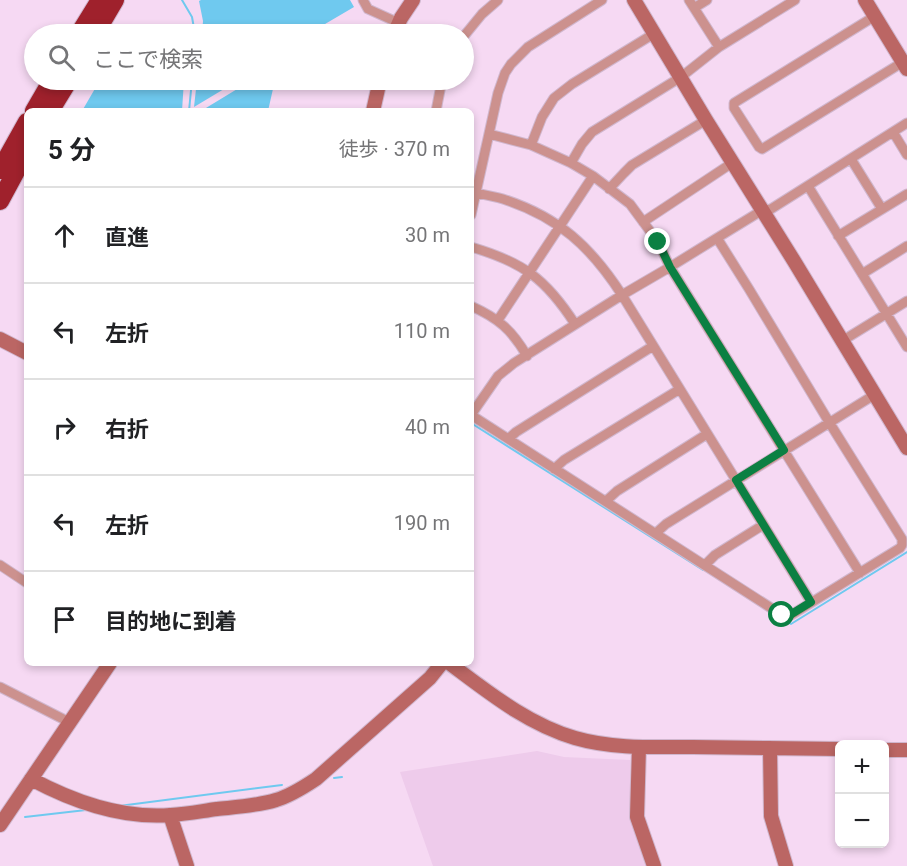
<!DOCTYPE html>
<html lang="ja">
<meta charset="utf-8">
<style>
body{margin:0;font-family:Roboto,"Noto Sans JP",sans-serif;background:#f2f2f2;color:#202124}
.controls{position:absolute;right:18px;bottom:18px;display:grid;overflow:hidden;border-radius:9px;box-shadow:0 3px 9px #0003}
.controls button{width:54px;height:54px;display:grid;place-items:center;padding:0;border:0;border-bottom:2px solid #e0e0e0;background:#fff;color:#202124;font:30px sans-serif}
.stop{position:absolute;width:18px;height:18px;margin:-14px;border:4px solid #0b8043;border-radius:50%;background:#fff}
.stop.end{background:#0b8043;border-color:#fff;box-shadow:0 2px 6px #0008}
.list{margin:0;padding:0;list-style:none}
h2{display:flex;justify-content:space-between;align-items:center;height:78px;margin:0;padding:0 24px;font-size:26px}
h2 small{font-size:20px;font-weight:400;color:#757577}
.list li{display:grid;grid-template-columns:39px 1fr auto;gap:18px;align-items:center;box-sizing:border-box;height:96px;padding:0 24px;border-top:2px solid #e0e0e0}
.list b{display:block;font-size:22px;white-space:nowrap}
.list em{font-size:20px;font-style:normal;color:#757577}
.icon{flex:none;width:33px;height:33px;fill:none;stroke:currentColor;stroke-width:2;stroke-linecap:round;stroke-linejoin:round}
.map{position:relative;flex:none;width:907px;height:866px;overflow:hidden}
.search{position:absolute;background:#fff;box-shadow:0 3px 9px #0003;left:24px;top:24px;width:450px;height:66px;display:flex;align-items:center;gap:15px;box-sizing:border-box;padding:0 21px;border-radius:33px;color:#757577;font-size:22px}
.panel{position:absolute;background:#fff;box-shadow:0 3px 9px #0003;left:24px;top:108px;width:450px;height:558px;border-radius:9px}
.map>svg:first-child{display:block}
.built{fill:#eecbeb}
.water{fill:#6fc9ef}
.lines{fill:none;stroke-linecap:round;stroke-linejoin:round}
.stream{stroke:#6fc9ef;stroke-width:2}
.street-casing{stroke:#d0b7ce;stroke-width:11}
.secondary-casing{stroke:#d0b7ce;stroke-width:16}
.highway-casing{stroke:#d0b7ce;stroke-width:20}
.street{stroke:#cc918e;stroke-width:9}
.secondary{stroke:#bb6664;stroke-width:14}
.highway{stroke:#9f212c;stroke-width:18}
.route{stroke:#0b8043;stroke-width:8}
</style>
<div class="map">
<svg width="907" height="866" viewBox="0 0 907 866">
<rect width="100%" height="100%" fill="#f6d9f3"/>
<!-- built -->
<path class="built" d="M537,751l27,6 66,3v55l18,51h-215l-33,-94z"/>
<!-- water -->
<path class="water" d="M201,0h149l4,7 -46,27h-106l1,-13 -4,-20z
M100,80h84l-2,31h-100z
M197,80h42l-45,27z
M252,80h23l-7,31h-67z"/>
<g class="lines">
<!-- stream -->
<path class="stream" d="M182,0l10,17 3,17
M189,111l3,-31
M471,423l232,147
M782,619l9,5 116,-72
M334,778l8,-1
M119,806l163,-21
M25,817l61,-7"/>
<defs>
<path id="street" d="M363,0l5,9 31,14
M689,0l30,47
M694,8l13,-8
M875,16l-141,87v5l25,39 3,2 141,-87
M464,36l18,-22 16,-14
M436,111l6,-31
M893,132l14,23
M489,134l42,11 40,18 22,13 37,28 28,38 12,25 190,306
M531,145l11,-28 12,-19 18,-14 83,-51
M851,159l31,50
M571,163l11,-19 10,-12 89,-55 38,-30 76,-47
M808,186l99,161
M609,189l15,-16 8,-8 74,-45
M471,192c10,2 22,4 32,7 56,18 88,48 119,96l189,307
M471,215l27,-122 7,-20 6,-9 17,-17 74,-47
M643,222l89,-59
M838,236l69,-42
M471,247c52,15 75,32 104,77
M862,274l45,-28
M471,306c27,12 41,24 56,50
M498,320l95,-144
M842,341l65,-40
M471,415l311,200h9l109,-67 2,-3v-6l-73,-117 -80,-133 -32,-51
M471,415l27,-39 16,-13 108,-68 48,-28 47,-29 44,-27 10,-2 136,-86
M508,439l8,-7 137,-86
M554,469l10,-9 116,-71
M606,501l11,-10 90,-57
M656,533l10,-9 208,-129
M0,565l27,18
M705,565l10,-10 48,-30
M0,687l69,35"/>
<path id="secondary" d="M634,0l72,120 88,141 113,187
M865,0l42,69
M394,34l7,-16 12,-18
M373,111l7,-31
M0,339l27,14
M449,663c39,29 78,61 126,75 38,11 79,9 118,9 49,1 98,1 147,2
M639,747l-2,70 17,49
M770,748l1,68 15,50
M884,750h23
M31,779c43,23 91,40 140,36 16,-1 31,-4 46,-6 19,-2 40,-3 59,-9 14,-4 28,-13 40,-21l114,-101 12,-15
M170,815l17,51
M0,825l110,-162"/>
<path id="highway" d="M79,34l21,-34
M95,34l20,-34
M34,111l18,-31
M50,111l19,-31
M0,170l27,-48
M0,201l27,-50"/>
</defs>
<!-- street casing -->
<use href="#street" class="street-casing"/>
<!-- secondary casing -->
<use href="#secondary" class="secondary-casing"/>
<!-- highway casing -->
<use href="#highway" class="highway-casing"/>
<!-- street -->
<use href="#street" class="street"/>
<!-- secondary -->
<use href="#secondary" class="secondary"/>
<!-- highway -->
<use href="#highway" class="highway"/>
</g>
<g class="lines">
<!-- route -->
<path class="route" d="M658,242l12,25 114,183 -48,30 75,122 -21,13h-8"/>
</g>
</svg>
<div class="controls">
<button>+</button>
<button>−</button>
</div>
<div class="stop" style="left:782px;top:615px"></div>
<div class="stop end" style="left:658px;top:242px"></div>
<div class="search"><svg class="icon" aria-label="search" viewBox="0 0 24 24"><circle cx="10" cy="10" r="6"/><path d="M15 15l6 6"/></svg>ここで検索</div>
<section class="panel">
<h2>5 分<small>徒歩 · 370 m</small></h2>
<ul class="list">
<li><svg class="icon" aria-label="ahead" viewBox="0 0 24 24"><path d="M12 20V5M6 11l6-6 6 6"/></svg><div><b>直進</b></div><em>30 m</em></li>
<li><svg class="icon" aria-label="left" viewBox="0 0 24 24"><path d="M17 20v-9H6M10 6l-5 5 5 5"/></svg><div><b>左折</b></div><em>110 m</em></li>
<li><svg class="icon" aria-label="right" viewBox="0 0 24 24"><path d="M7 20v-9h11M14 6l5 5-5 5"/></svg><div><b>右折</b></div><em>40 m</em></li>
<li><svg class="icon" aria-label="left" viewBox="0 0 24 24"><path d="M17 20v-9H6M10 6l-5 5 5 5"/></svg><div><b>左折</b></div><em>190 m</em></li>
<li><svg class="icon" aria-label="arrive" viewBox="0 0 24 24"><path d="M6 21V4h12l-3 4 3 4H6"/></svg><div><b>目的地に到着</b></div></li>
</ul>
</section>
</div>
